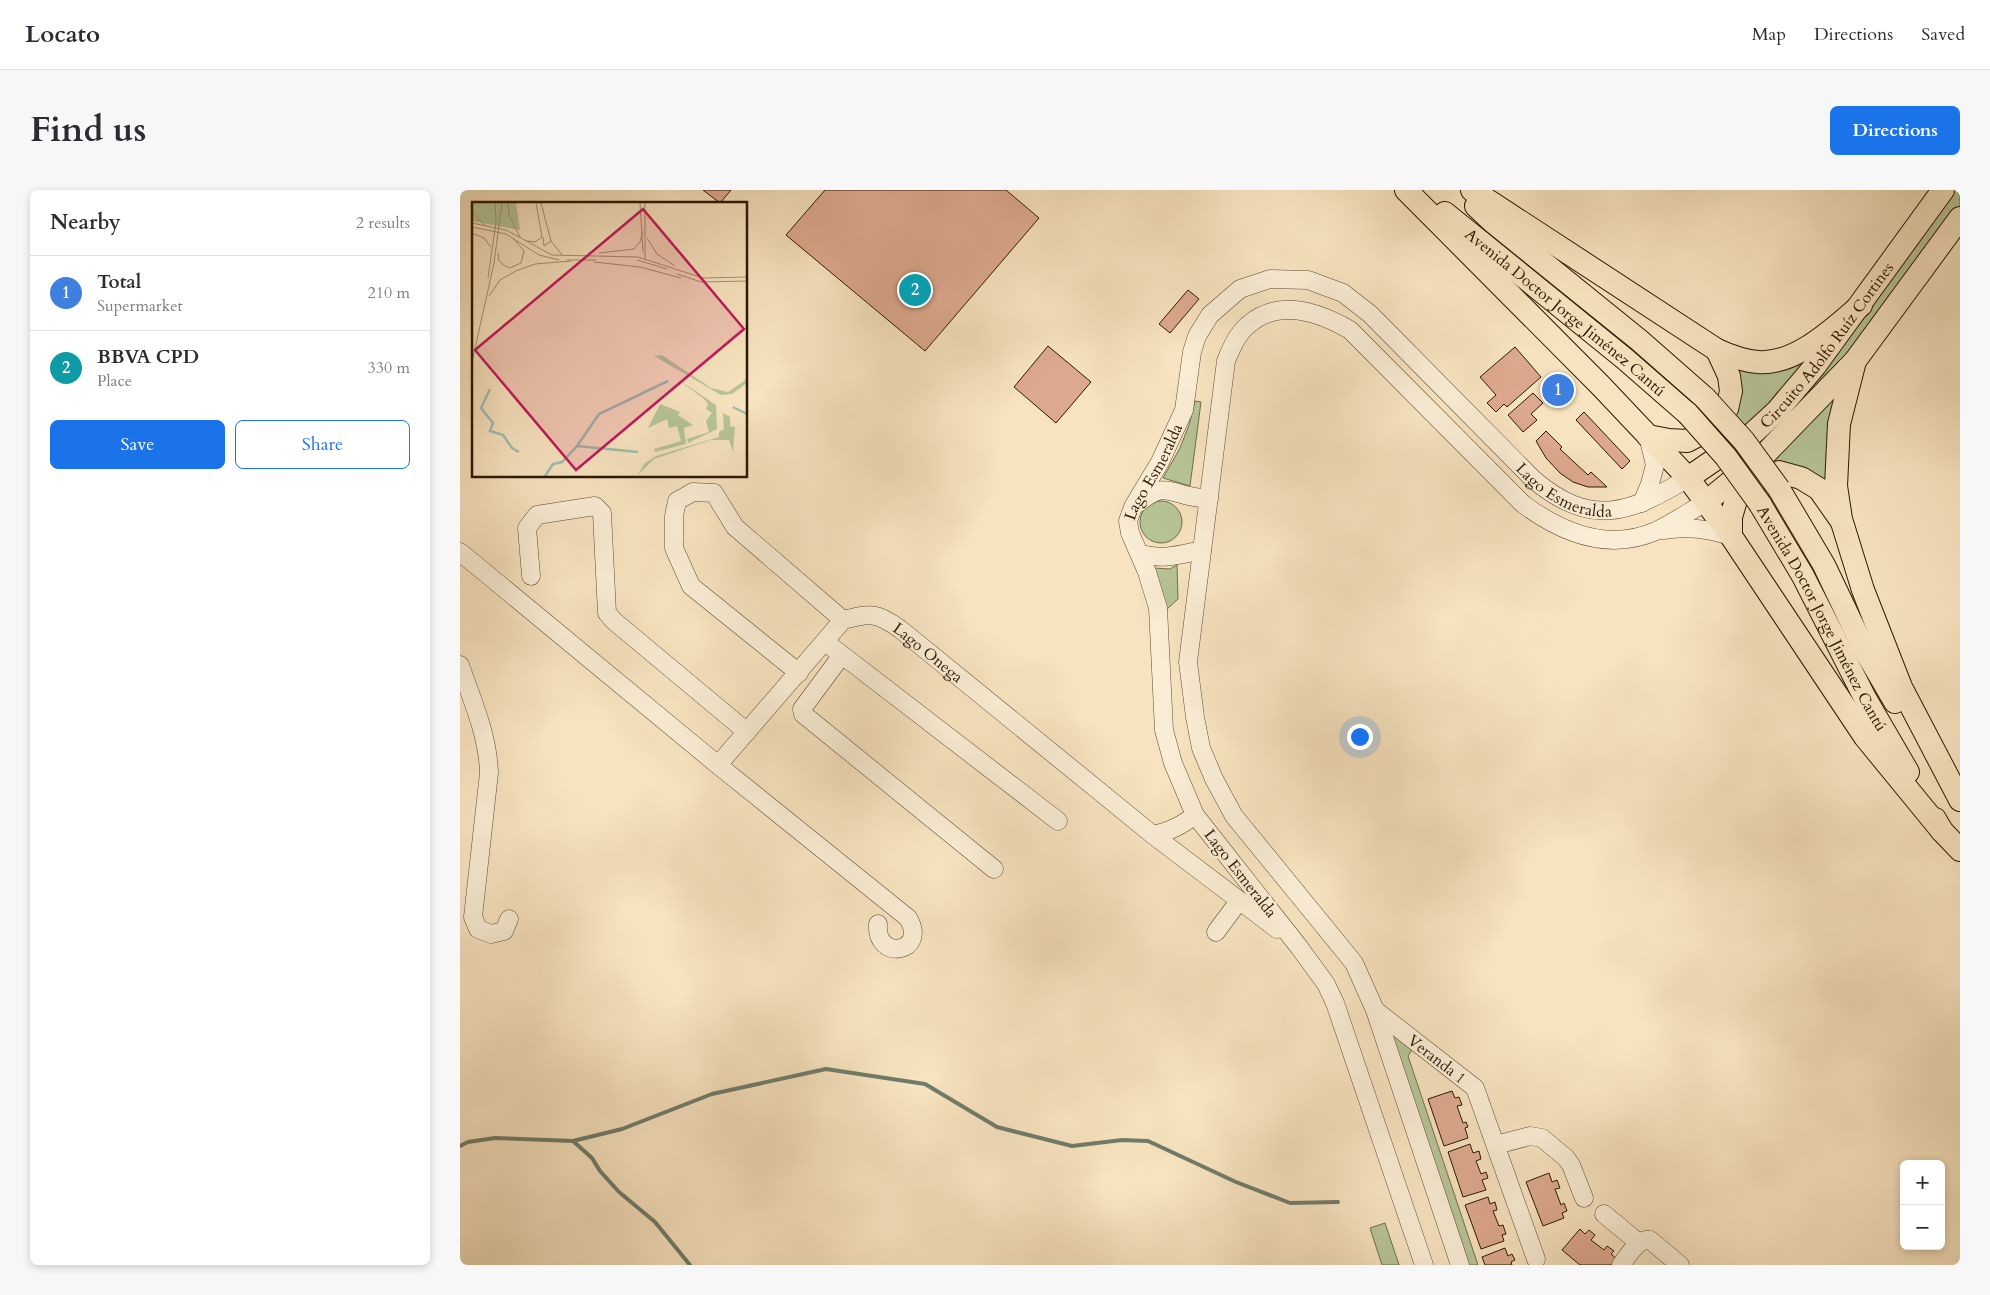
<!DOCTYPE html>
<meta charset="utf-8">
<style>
body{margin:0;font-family:Cardo,serif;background:#f7f7f7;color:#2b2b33}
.controls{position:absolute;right:15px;bottom:15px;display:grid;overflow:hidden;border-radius:8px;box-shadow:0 2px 8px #0003}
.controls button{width:45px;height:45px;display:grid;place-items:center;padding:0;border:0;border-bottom:1px solid #e1e1e2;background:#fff;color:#2b2b33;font:25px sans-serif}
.you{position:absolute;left:899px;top:546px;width:18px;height:18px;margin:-12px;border:4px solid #fff;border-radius:50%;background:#1a73e8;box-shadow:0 0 0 8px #1a73e833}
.badge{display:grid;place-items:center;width:32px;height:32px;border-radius:50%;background:#1a73e8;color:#fff;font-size:16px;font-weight:700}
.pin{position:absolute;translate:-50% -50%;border:2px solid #fff;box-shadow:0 1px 5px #0006}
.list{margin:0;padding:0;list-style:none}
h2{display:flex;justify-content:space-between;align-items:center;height:65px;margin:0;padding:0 20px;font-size:21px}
h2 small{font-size:16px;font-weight:400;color:#7c7c81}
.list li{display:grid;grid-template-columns:32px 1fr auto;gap:15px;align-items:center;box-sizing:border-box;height:75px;padding:0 20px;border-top:1px solid #e1e1e2}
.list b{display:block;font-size:19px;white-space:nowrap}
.list p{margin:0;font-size:16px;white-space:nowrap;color:#7c7c81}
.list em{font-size:16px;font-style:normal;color:#7c7c81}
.actions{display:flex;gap:10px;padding:15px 20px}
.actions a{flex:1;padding:11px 0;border:1px solid #1a73e8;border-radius:8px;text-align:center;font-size:18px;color:#1a73e8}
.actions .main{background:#1a73e8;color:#fff}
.map{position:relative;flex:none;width:1500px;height:1075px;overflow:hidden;border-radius:8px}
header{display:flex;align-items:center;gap:30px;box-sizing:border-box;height:70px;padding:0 25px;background:#fff;border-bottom:1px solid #e1e1e2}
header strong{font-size:24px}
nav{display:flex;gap:28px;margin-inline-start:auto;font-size:18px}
.intro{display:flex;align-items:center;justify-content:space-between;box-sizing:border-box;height:120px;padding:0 30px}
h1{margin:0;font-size:35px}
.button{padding:12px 22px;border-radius:8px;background:#1a73e8;color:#fff;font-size:18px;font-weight:700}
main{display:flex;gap:30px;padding:0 30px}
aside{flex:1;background:#fff;border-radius:8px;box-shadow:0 2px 8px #0003}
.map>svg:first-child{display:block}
.green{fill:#b7c597;stroke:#706e4c}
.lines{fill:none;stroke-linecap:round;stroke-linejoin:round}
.stream{stroke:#6f7c6b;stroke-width:4}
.building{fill:#dda98e;stroke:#2a1802}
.minor-casing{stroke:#5d4b31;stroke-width:19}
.major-casing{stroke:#2a1802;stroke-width:24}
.minor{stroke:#faedd5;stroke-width:18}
.major{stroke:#f7e3bf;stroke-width:22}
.major-bridge-casing{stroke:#2a1802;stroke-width:24;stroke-linecap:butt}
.major-bridge{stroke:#f7e3bf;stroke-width:22}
.labels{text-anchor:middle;stroke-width:5;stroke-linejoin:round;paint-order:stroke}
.street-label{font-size:16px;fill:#2a1802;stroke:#faedd5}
.inset-river{fill:none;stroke:#9dbeb1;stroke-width:2.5}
.inset-road{fill:none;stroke:#a59273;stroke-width:1}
.view{fill:#c2185b;fill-opacity:0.15;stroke:#c2185b;stroke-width:2.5}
.inset-edge{fill:none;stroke:#2a1802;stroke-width:2.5}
</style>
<header>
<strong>Locato</strong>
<nav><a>Map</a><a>Directions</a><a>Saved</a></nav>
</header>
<div class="intro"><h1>Find us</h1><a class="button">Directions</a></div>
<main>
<aside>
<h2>Nearby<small>2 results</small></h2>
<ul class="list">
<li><span class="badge" style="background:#3f7fe0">1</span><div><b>Total</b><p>Supermarket</p></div><em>210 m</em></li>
<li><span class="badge" style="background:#0f9aa8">2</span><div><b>BBVA CPD</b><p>Place</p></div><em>330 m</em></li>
</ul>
<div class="actions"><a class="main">Save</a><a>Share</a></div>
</aside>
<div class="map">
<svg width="1500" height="1075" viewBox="0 0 1500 1075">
<rect width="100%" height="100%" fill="#f7e3bf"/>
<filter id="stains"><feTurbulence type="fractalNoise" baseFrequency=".004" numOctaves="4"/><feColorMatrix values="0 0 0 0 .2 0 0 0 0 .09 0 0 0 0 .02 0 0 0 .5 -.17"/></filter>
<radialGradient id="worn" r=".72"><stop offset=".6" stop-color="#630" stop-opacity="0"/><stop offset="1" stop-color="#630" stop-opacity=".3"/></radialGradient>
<!-- green -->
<path class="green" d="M1483,0h17v27l-105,144 -19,125 -57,-14 -52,-63 8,-51 24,4 65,-25z
M735,211l6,1 -11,84 -27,-8 17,-30 9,-23z
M680 332a21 21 0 1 1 42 0a21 21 0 1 1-42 0Z
M717,375l1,34 -13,12 -11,-43 16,1z
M915,820l42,32 -9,14 70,209h-18z
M925,1033l14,42h-17l-12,-37z"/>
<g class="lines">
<!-- stream -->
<path class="stream" d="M113,951l19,17 8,13 19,21 36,30 35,43
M0,956l8,-4 27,-4 78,3 49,-12 90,-35 114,-25 99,15 72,43 75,19 50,-6 26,1 88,41 54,21 48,-1"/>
</g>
<!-- building -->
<path class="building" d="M243,0h28l-11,13z
M365,0h181l33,28 -114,133 -139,-116z
M728,100l11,9 -29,34 -11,-9z
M588,156l43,36 -35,41 -42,-36z
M1055,157l26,30 -34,30 -3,-3 -8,8 -9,-9 9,-8 -16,-18z
M1095,183l19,21 -14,13 -19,-21z
M1073,203l10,10 -12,11 6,6 -14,12 -15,-17z
M1124,222l46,49 -8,8 -46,-49z
M1086,241l16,16 -2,2 28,26 3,-3 16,15h-19l-15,-5 -13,-9 -14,-15 -10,-17z
M992,901l3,7 4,-1 3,8 -5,1 6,17 3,-1 2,5 -3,1 3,10 -24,8 -16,-47z
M1010,954l3,9 6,-2 2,8 -5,2 5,13 5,-2 2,6 -6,2 4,10 -23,7 -15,-45z
M1089,983l3,9 5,-2 3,8 -5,1 6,16 3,-2 3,8 -5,2 2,5 -21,8 -17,-44z
M1028,1007l2,7 5,-2 2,8 -4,1 6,15 4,-1 3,9 -4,1 2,6 -23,8 -16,-44z
M1120,1039l5,5 4,-4 6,5 -4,5 13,10 3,-4 7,5 -3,3 6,5 -5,6h-32l-18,-15z
M1045,1058l3,8 4,-2 3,6 -4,2 1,3h-27l-3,-8z"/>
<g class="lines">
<defs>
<g id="minor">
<path d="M1182,313l8,-19 5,-19 -7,-29"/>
<path d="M677,314c21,-17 23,-16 48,-9 7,2 16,3 24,4"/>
<path d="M1203,340c26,-4 43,-1 68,6"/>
<path d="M0,362l258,213 190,153c21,35 -33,44 -30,6"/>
<path d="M680,364c24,6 38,1 62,-4"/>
<path d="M71,386l-4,-48 10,-13 58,-9 7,7 5,100 7,8 133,111"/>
<path d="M373,458l225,173"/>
<path d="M382,465l-40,54 1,5 191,155"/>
<path d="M0,475c12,35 28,70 29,108l-16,144 5,12 13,5 13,-3 5,-12"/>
<path d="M339,483l-108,-87 -17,-38v-32l3,-15 16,-9 21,1 21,34 108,93"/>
<path id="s1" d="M258,575l125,-145c28,-7 33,-8 57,9l253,206 124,94"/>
<path d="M693,645c17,-4 28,-9 42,-20"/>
<path d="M756,742l23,-31"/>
<path id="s2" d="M915,820l100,78 61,171"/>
<path d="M1036,955l34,-9 12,2 24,20 5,7 13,33"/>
<path d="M1144,1024l35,29"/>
<path id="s3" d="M964,1075l-89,-262 -9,-19 -27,-37 -104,-132 -22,-52 -9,-33 -6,-122 -11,-36 -17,-39 -2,-12 5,-14 27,-45 24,-52 8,-58 5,-16 13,-21 30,-26 30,-10 38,1 35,13 27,21 163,165c57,49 96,35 155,-1"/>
<path d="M1000,1075l-85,-255 -21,-47 -120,-147 -20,-37 -13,-31 -6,-31 -7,-55 38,-301c5,-12 11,-27 22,-36 31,-27 71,-13 102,5l173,174c39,29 85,48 133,27 17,-8 34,-20 50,-29"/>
<path d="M1161,1075c7,-9 17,-27 29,-25l30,25"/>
</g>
<g id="major">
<path d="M946,0l195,196 87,92 43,58 134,201 77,94"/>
<path d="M1012,0l245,160c13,6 26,11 41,12 38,3 76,-34 103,-57"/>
<path d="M1016,16l17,16 146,118 66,58"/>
<path id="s4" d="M985,23l180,146 63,55"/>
<path d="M1395,171l-16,63 -3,62 5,33 22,71 38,97 59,113"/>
<path d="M1188,246l21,4 18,1 21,-11 19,-21 4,-18 -2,-15 -12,-26"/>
<path id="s5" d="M1228,288l64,-44 25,-23 38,-45 128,-176"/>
<path d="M1319,299l45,76 39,82 32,55"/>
<path d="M1246,312l60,-49 89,-92 105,-143"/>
<path id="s6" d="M1300,314l43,72 62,122 43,74"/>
<path d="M1271,346v-19l5,-17 21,-20 22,-8 22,6 18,11 21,30"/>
<path d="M1475,629l7,12 18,19"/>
</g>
</defs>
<!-- minor casing -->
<use href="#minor" class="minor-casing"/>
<!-- major casing -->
<use href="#major" class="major-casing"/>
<!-- minor -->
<use href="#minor" class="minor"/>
<!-- major -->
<use href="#major" class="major"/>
<defs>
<path id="major-bridge" d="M1245,208l39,43 35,48
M1228,224l38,43 34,47"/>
</defs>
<!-- major-bridge casing -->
<use href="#major-bridge" class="major-bridge-casing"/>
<!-- major-bridge -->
<use href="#major-bridge" class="major-bridge"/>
</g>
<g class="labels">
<!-- street labels -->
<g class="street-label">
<text dy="6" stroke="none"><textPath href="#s4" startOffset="156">Avenida Doctor Jorge Jiménez Cantú</textPath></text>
<text dy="6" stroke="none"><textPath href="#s5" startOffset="194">Circuito Adolfo Ruíz Cortines</textPath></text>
<text dy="6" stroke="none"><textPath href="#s3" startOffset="872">Lago Esmeralda</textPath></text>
<text dy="6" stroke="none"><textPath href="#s3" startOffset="1488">Lago Esmeralda</textPath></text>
<text dy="6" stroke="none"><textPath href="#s6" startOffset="130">Avenida Doctor Jorge Jiménez Cantú</textPath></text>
<text dy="6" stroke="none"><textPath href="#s1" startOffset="289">Lago Onega</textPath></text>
<text transform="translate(781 683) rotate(52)" y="6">Lago Esmeralda</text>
<text dy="6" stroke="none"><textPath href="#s2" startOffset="79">Veranda 1</textPath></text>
</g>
</g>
<!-- overview -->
<g transform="translate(12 12)">
<rect width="275" height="275" fill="#f7e3bf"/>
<path d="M0,1h44l4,27 -48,-9zM190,153l49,33 17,4 19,-13v4l-15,11 -11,1 -67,-39zM204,176l40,27 1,24 -29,14 -1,-4 22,-7 -3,-11 6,-8 -6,-4 2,-5 -4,-5zM188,202l20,8 -2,3 15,10 -9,3 2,16 -31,8 -1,-3 27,-8 -4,-15 -8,2 -2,-9 -19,9zM251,211l7,4v9l5,1 -2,25 -4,-12h-18l-57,19 -17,17 8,-13 11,-7 63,-19v-5l5,-3z" fill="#b7c597"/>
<path class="inset-river" d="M18,187l-9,19 12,15 -3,8 13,4 9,13 7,4M261,205l14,7M105,244l61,6M73,274l8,-12 9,-2 15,-16 22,-32 69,-33"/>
<path class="inset-road" d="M36,1l1,12 11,22M69,1l10,38 11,14M168,1l3,49M173,1v57M0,11l14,13M0,21l34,7 46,25 86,2 65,21 44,-1M0,25l34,7 33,21 20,5M0,31l12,5 7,9M71,35l1,9 7,-5M175,36l10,16 18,12M55,39l8,1 7,-5 -6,-34M26,51l1,8 6,5 5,2 11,-5 3,-12 -11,-13M127,51l35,-4 6,-7 3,-11M95,58h29M165,58l30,9M122,60l46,5 41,11M205,72l24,8 46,-1M16,76l8,-56 -1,-19M17,94l11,-16 16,-9 19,-7 36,-3M0,160l22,-99 8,-60"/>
<path class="view" d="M171,7l101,120 -168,141 -101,-120z"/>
<rect width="275" height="275" class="inset-edge"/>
</g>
<rect width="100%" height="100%" filter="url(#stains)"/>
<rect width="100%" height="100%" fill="url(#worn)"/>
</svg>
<div class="controls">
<button>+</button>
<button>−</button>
</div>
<div class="you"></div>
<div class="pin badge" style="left:1098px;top:200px;background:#3f7fe0">1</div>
<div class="pin badge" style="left:455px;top:100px;background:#0f9aa8">2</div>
</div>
</main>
